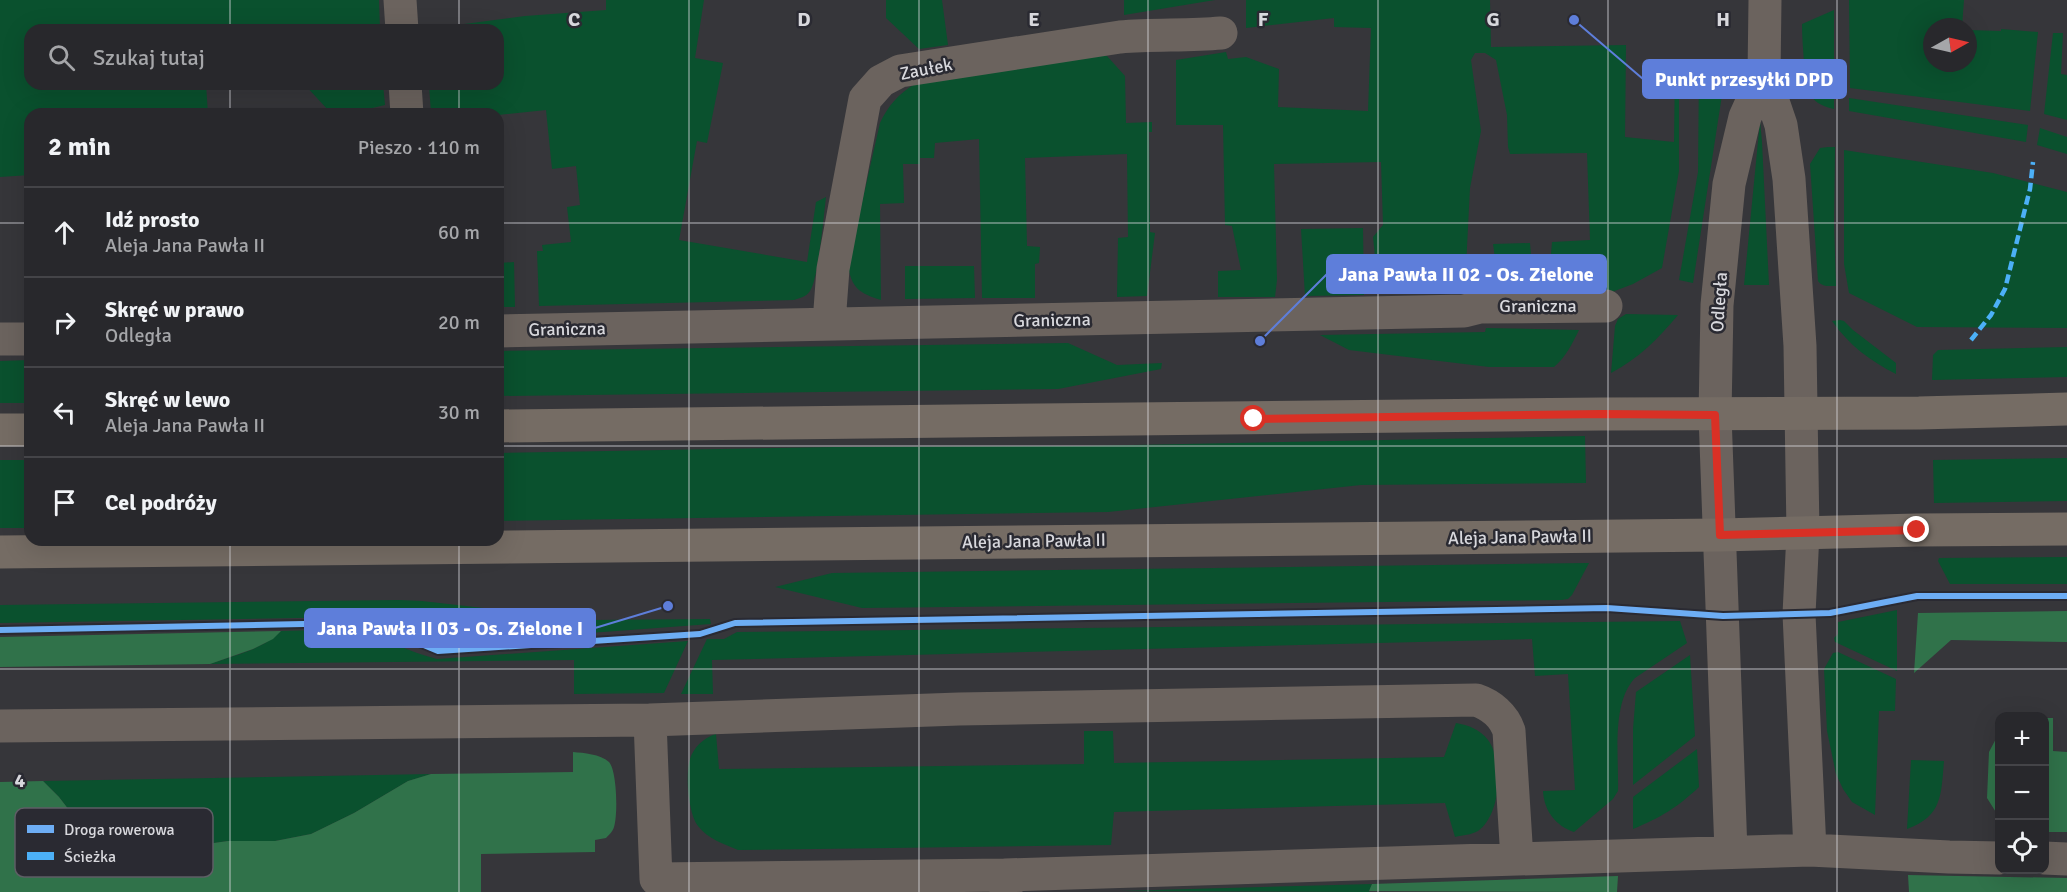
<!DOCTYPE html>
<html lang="pl">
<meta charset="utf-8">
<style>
body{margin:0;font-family:Signika,sans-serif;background:#343438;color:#f1f3f6}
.controls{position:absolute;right:18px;bottom:18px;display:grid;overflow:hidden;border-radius:12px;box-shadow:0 6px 24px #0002}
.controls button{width:54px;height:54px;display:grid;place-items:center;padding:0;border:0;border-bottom:2px solid #444448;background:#28282c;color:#f1f3f6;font:30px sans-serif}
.compass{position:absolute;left:1923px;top:18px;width:54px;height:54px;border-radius:50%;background:#28282c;box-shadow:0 6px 24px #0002;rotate:82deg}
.stop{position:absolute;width:18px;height:18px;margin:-14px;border:4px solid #d93025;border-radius:50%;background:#fff}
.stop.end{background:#d93025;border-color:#fff;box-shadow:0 2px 6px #0008}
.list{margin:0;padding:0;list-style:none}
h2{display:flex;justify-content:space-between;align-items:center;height:78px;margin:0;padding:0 24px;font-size:26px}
h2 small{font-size:20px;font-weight:400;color:#a5a6a9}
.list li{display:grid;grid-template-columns:39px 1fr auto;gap:18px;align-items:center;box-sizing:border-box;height:90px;padding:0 24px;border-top:2px solid #444448}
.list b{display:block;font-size:22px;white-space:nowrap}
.list p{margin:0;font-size:20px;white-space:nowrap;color:#a5a6a9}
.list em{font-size:20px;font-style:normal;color:#a5a6a9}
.icon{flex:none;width:33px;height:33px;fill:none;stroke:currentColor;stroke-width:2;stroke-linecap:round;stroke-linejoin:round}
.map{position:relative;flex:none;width:2067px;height:892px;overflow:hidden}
.search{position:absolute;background:#28282c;box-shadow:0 6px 24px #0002;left:24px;top:24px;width:480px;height:66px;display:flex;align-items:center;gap:15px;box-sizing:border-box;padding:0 21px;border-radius:18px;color:#a5a6a9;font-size:22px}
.panel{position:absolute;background:#28282c;box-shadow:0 6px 24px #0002;left:24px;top:108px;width:480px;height:438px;border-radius:18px}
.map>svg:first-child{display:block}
.green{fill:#0a512e}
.forest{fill:#30724a}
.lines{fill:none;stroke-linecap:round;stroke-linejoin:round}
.street{stroke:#6b635e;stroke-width:33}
.primary{stroke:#756c64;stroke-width:33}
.quiet{stroke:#4cb0f7;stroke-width:4.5;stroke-dasharray:9 4.5;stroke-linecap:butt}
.cycleway-casing{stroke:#2a2a32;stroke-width:10}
.cycleway{stroke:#6dadf4;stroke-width:6}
.route{stroke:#d93025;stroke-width:8}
.grid{fill:none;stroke:#d8d8dd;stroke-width:1.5;stroke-opacity:0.55}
.labels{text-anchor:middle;stroke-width:5;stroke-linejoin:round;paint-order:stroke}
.street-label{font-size:18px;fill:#d8d8dd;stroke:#2a2a32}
.key{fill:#2a2a32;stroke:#5e5e65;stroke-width:1.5}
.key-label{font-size:16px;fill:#d8d8dd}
.grid-label{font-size:20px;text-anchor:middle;font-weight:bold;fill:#d8d8dd;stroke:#2a2a32;stroke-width:5;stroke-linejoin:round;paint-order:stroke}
.leader{fill:none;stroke:#5e7eda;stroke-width:2}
.callout-dot{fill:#5e7eda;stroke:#2a2a32;stroke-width:2}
.callout{fill:#5e7eda;stroke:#5e7eda;stroke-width:2}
.callout-label{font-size:20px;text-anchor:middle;font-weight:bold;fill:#fff}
</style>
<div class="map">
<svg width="2067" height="892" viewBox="0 0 2067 892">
<rect width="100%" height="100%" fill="#36363a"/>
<!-- green -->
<path class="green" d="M0,0h379l1,30h-350v54h176l2,30h-178v61l-30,2z
M606,0h98l-9,58 28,5 -16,80 -10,-2 -18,99 128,22 9,-60 10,-5c-2,16 -8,84 -16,94 -4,6 -10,7 -16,9l-255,6 -2,-55h6l-1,-6 29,-3 -4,-35 13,-2 -4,-39 -24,3 -6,-59 -48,5 -67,-1 -2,-30h69v-54l-72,-1 99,-13 81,-6z
M886,0h56l6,45 -29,4 -33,-31z
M1124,0h91l-91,15z
M1246,0h244l1,47 135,-2 -1,92 49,5 1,-76 4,1v104l-17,97 -29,16 -21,8 -116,2v-29l-3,-21 37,-1 1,12 20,-1 1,-12 38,-2 -3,-87 -77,1 -2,-7 -1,-32 -11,-55 -11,-7h-10l-4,7 10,71 -11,57 -4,79 -8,27h-82v-28l-3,-29 10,-12 -2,-63 -107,2 3,116 -2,17h-57v-26l23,-1 -9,-44 -7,-1 -2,-100h-47v-65l50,-8 2,7 18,-2 33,12 -1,38 90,4 3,-83 -37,-1v-9l-88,10z
M1849,0h115l-2,27h-30v36h36v-33l33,1v-2l37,3 -8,79 -180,-23z
M1834,10v99c-28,-6 -28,-22 -30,-47 -1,-13 -2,-26 -2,-38z
M2053,33h10l-2,41 6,1v45l-23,-6z
M1096,54l11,2 18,20 1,47 26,-1v10h-3l1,100 5,1 -8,63 -30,1 1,-59 10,-1 -1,-83 -102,4 2,88 13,1 -1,16 -4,1v34h-53l-3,-159 -44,4 -1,15h-14v6h-17l1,39 -24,1 1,96c-22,-7 -30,-12 -33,-36l32,-141c8,-17 18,-29 35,-39z
M1699,67l20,9 5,6 -31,201 -14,-3 19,-108z
M304,84h79l2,21 -21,5 -35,1z
M1849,98l179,27 -2,17 -177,-31z
M1760,121l2,21 7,143h-25z
M2040,128l27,9v17l-30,-9z
M1828,147h7l-1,77 2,62c-7,0 -14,1 -18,-5l-8,-117 10,-16z
M1844,150l149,23 74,19v136l-150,-1 -68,-34 -5,-29z
M1363,228l1,67 -59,1 -4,-67z
M514,262l1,45h-17v-44z
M905,266h69l1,32 -70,1z
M1626,314l52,1c-20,24 -39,43 -67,58l4,-47 3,-7z
M1840,320l4,1 9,9 43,33v11c-26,-13 -47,-29 -64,-53z
M1486,328l93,2c-7,14 -13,27 -25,37h-65l-140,-17 -29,-15 165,-3z
M1068,343l49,22 45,-2 -1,6 -103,20 -560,7v-45z
M2067,347v30l-135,3 1,-25 5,-5z
M30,360v43h-30v-42z
M1585,436l1,47 -225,2 -253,27 -610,9v-68l337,-6 248,-1z
M2067,458v43l-133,2 -1,-43z
M0,460h30v68h-30z
M2067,557v27h-117l-12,-23 1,-3z
M1589,563l-17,32 -4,4 -7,1 -699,8 -87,-21 57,-14z
M399,600l23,1 168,19 120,-1 1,5 -270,20 -48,-18 -38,-9 -355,6v-18z
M1897,610v61l-62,-29 -1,-4 4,-4v-12z
M1680,621l7,22 -52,35c-24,25 -16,80 -17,113l-5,8 -39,33c-18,-6 -30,-21 -31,-41l32,-1 -7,-116 -33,2 -3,-37 -820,21 1,34h-32l26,-55h17l13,-7z
M356,629c27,9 53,23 81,30l251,-18 -24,52 -90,1v-34l-364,4c24,-9 52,-14 71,-33z
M1838,652l58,27 -1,32h-16l-4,104 -23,-13 -9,-13 -7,-15 -9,-43 -3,-62 9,-16z
M1690,655l5,81 -62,49v-56l3,-37z
M1456,723c12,2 25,7 32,17 16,21 13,75 -10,91 -7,4 -15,4 -23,6l-10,-34 -331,9 -3,33 -373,5c-14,-6 -30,-11 -40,-24 -10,-12 -14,-58 -6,-72 5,-10 14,-17 24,-20l3,35 365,-5v-33h29l1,32 330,-6z
M1697,749l2,38c-21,20 -39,31 -66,42v-32z
M1911,760l33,1c-3,33 -1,55 -37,68z
M431,774l-23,7 -54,32 -43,21 -36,7h-47l-36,5 -60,-1 -30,-5 -26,-21 -17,-22 -16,-16z
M1372,884l-3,8 -250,-1z"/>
<!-- forest -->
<path class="forest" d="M2067,611v31l-116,-2 -37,33 4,-60z
M281,631l-8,8 -20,10 -43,15 -210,3v-30z
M2045,718h8v33l14,1v80h-22z
M1999,733v84l-12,-19 2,-46z
M573,752c11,1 27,2 36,10 8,9 9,53 5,65 -1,4 -5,8 -8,11l-11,2v12l-114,2v38h-481v-110l43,-1 16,16 17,22 26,21 30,5 60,1 36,-5h47l36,-7 43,-21 54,-32 23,-7 142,-2z
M1908,875l159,3v14h-158z
M1618,876l-1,16 -248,-1 3,-7z"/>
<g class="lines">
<!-- street -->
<path class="street" d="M400,0l2,30
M1765,0l-1,75 17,50 8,54 11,167 3,187 -4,81 11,236
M405,84l2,30
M829,323l4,-54 32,-170 16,-18 19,-10 220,-34c34,-3 67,-1 101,-4
M498,331l966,-20 16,-4 126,-1
M0,339h30
M650,720l309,-11 517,-9c15,5 28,16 33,31l8,128
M0,726l650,-6 6,159 349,-4 1,17
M1731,852l-16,-437 2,-110 12,-121 16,-67 19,-42
M2044,858l23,1
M1005,875l805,-25 139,7 51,1"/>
<!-- primary -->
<path class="primary" d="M498,426l1104,-12 317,-1 148,-4
M0,430h30
M0,552l1720,-17 197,-5 150,-1"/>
<!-- quiet -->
<path class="quiet" d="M1971,340l20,-25 14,-26 25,-100 3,-27"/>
<defs>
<path id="cycleway" d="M0,630l353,-7 35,7 50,21 262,-17 35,-11 872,-15 116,8 107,-3 87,-17h150"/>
</defs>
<!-- cycleway casing -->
<use href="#cycleway" class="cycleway-casing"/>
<!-- cycleway -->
<use href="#cycleway" class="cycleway"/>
</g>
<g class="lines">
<!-- route -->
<path class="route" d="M1254,419l348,-5 113,1 5,120 197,-5"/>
</g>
<!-- grid -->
<path class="grid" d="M230,0v30M459,0v30M689,0v892M919,0v892M1148,0v892M1378,0v892M1608,0v892M1837,0v892M230,84v30M459,84v30M0,223h30M498,223h1569M0,446h30M498,446h1569M230,540v352M459,540v352M0,669h2067"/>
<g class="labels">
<!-- street labels -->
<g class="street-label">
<text transform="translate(926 69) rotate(-11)" y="6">Zaułek</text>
<text transform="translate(1719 302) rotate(-86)" y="6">Odległa</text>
<text x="1538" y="312">Graniczna</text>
<text transform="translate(1052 320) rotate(-1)" y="6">Graniczna</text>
<text transform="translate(567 329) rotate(-1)" y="6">Graniczna</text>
<text transform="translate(1520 537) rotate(-1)" y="6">Aleja Jana Pawła II</text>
<text transform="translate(1034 541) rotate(-1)" y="6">Aleja Jana Pawła II</text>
</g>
</g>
<!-- legend -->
<rect x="15" y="808" width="198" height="69" rx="9" class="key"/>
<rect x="27" y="825" width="27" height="8" fill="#6dadf4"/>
<rect x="27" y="852" width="27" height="8" fill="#4cb0f7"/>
<g class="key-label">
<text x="64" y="835">Droga rowerowa</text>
<text x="64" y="862">Ścieżka</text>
</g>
<g class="grid-label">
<text x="574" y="26">C</text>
<text x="804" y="26">D</text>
<text x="1034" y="26">E</text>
<text x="1263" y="26">F</text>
<text x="1493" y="26">G</text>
<text x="1723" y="26">H</text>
<text x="20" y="787">4</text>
</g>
<!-- callouts -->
<path class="leader" d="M1574 20L1643 79M1260 341L1327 274M668 606L595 628"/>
<g class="callout-dot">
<circle cx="1574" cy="20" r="6"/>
<circle cx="1260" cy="341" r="6"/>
<circle cx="668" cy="606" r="6"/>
</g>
<g class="callout">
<rect x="1643" y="60" width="203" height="38" rx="6"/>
<rect x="1327" y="255" width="279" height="38" rx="6"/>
<rect x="305" y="609" width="290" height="38" rx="6"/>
</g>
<g class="callout-label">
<text x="1744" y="86">Punkt przesyłki DPD</text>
<text x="1466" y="281">Jana Pawła II 02 - Os. Zielone</text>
<text x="450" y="635">Jana Pawła II 03 - Os. Zielone I</text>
</g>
</svg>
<div class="controls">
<button>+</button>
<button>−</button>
<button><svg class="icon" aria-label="locate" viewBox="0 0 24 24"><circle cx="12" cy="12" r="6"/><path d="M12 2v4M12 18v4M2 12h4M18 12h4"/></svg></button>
</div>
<svg class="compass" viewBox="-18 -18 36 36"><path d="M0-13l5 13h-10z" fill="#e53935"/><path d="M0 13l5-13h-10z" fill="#a5a6a9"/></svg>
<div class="stop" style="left:1254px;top:419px"></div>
<div class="stop end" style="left:1917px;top:530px"></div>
<div class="search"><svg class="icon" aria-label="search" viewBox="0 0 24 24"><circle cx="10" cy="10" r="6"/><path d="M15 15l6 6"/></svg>Szukaj tutaj</div>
<section class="panel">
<h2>2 min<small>Pieszo · 110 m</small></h2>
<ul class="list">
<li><svg class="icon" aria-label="ahead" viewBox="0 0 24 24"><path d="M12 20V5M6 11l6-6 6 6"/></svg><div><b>Idź prosto</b><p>Aleja Jana Pawła II</p></div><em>60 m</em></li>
<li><svg class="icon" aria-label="right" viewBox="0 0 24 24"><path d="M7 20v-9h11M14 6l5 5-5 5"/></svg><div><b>Skręć w prawo</b><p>Odległa</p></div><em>20 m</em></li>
<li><svg class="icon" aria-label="left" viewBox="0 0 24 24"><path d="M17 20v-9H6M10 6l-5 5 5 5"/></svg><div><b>Skręć w lewo</b><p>Aleja Jana Pawła II</p></div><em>30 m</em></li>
<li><svg class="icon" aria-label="arrive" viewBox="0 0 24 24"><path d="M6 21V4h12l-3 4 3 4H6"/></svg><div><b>Cel podróży</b></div></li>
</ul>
</section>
</div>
